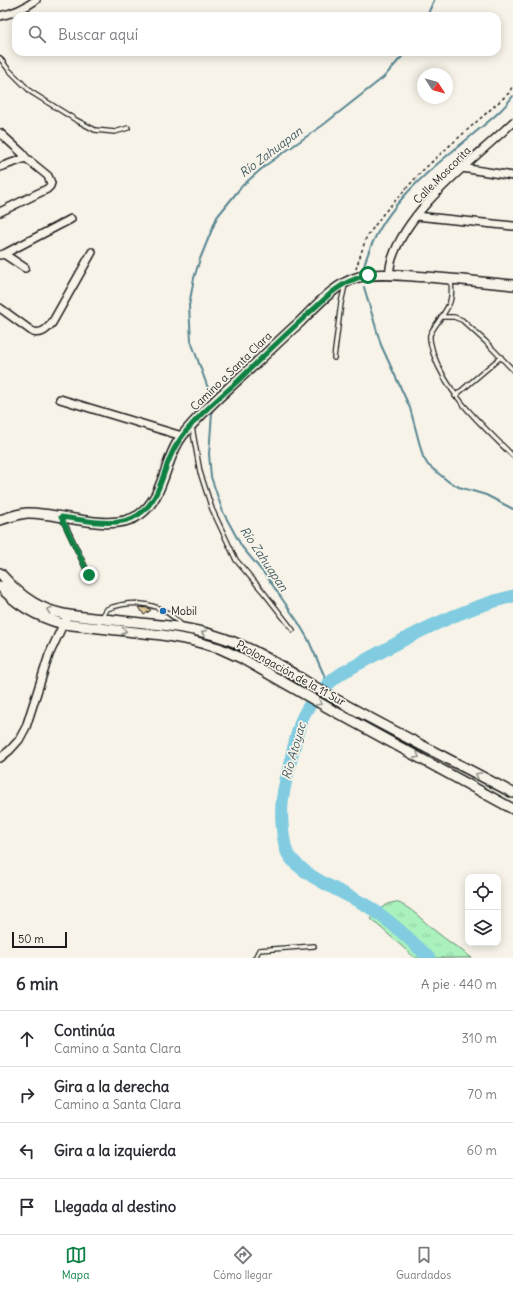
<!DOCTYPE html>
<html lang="es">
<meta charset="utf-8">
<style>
body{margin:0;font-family:Delius,sans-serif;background:#f7f7f7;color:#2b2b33}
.controls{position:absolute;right:12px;bottom:12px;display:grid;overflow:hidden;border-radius:8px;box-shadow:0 2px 10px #0003}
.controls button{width:36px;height:36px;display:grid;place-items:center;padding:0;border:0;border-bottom:1px solid #e1e1e2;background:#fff;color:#2b2b33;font:20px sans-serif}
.compass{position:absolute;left:417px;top:68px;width:36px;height:36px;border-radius:50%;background:#fff;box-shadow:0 2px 10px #0003;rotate:126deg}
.scale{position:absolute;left:12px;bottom:10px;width:55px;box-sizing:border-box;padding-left:4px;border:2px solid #1c1c1c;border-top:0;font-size:11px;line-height:14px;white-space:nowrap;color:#1c1c1c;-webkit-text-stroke:3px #f7f3e8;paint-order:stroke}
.stop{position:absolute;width:12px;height:12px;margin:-9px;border:3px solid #0b8043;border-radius:50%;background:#fff}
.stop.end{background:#0b8043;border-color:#fff;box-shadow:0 1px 4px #0008}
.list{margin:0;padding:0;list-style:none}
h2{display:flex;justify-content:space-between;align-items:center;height:52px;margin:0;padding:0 16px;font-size:17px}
h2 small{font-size:13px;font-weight:400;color:#7c7c81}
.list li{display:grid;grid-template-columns:26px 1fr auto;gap:12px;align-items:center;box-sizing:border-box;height:56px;padding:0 16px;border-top:1px solid #e1e1e2}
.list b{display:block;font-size:15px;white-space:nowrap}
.list p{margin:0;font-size:13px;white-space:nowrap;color:#7c7c81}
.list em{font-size:13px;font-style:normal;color:#7c7c81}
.icon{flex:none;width:22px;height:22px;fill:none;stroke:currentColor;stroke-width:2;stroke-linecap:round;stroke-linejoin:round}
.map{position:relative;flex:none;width:513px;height:958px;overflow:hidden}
.search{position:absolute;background:#fff;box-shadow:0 2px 10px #0003;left:12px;right:12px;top:12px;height:44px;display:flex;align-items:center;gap:10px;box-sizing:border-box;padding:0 14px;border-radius:12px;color:#7c7c81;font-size:15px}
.sheet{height:276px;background:#fff}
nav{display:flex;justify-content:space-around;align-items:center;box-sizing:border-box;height:56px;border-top:1px solid #e1e1e2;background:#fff;font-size:11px;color:#7c7c81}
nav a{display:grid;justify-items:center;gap:2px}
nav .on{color:#0b8043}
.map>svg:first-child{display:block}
.park{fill:url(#park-tufts);stroke:#63866d}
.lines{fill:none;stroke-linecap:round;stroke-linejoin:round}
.stream{stroke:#598692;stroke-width:2}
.river{stroke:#81cce0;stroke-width:13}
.building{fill:url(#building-cross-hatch);stroke:#1c1c1c}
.service-casing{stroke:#1c1c1c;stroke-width:6}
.minor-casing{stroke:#1c1c1c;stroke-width:10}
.secondary-casing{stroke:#1c1c1c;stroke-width:12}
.path{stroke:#1c1c1c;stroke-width:1.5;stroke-dasharray:3 3;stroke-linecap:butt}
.service{stroke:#f7f3e8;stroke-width:3.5}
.minor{stroke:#f7f3e8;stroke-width:7}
.secondary{stroke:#f7f3e8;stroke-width:9}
.oneway{stroke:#94928c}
.route{stroke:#0b8043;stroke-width:5}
.poi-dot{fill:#1f6fb2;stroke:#f7f3e8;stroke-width:1.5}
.labels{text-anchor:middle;stroke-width:3.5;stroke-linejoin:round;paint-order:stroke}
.street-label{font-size:11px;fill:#1c1c1c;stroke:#f7f3e8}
.poi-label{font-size:11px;fill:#1c1c1c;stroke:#f7f3e8;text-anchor:start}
.water-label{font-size:12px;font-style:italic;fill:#3f5a61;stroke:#f7f3e8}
</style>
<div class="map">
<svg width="513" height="958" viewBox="0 0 513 958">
<defs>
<pattern id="park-tufts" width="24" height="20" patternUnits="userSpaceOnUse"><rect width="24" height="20" fill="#aaf1be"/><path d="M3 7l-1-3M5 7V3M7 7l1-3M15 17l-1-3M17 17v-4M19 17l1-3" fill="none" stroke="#92cea3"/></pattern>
<pattern id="building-cross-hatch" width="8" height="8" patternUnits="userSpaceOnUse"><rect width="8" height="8" fill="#e3ca99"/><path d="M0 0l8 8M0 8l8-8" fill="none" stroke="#c2ad83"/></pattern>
</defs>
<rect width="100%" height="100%" fill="#f7f3e8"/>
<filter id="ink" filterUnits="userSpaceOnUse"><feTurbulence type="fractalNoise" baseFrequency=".025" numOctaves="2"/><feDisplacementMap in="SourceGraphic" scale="8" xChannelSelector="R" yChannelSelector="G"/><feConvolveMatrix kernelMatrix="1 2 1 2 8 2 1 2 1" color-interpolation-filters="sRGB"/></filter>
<g filter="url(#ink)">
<!-- park -->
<path class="park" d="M396,902c15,5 26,18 38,28 12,10 26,19 38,28h-57l-44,-39c9,-9 11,-15 25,-17z"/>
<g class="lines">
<!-- stream -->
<path class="stream" d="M427,16l7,-16
M363,270c14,-59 64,-98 108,-134 15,-13 31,-24 42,-40
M364,287l17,58 29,63 13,49 5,8 21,17 10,5 27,8 27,14
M209,391l-18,-50 -2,-35 5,-28 6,-19 17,-42 25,-31 24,-21 57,-40 61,-48 22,-25
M212,413l-3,41 2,23 12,35 19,35 25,30 31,45 10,17 20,45"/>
<!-- river -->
<path class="river" d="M429,958c-18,-18 -38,-37 -60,-51 -23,-14 -67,-30 -81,-53 -3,-5 -4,-14 -5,-20 -4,-31 1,-46 8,-75 3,-13 6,-26 10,-38 7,-18 26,-38 41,-48 55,-30 110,-62 171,-77"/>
</g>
<!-- building -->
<path class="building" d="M139,607l9,1 3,2 -7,5z"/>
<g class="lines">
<defs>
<path id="service" d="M0,58l8,11 23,23 45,28 19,10 20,2 13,-4
M451,280c2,21 -1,25 -13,42 -3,4 -6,8 -8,13 -1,6 2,12 3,18 15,43 49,72 80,103
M441,317h13l8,3 24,22 27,28
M334,358l7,-55 4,-18
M455,396l46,-39
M192,427l8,45 12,37 24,51 29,34 28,36
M62,518l27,57
M98,628l3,-9 6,-10c28,-11 57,-6 76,18
M255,958l4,-8 55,-4"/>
<path id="minor" d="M0,16c14,-3 25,-8 36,-16
M0,133l22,20 4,5
M0,167l26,-9 22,18 3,7 -1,3 -3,3 -47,23
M462,168l51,8
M416,216l97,10
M4,254l21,14
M0,255l4,-1 67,-35
M389,275c1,-5 1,-11 3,-16 17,-53 82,-99 121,-137
M0,308l33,24c9,2 13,-2 19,-9l40,-71
M60,399l122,37
M0,758l10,-8 9,-10 7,-13 23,-72 18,-39"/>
<path id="secondary" d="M0,520c9,-3 18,-6 27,-7 33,-1 83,21 112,2 26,-18 25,-56 43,-79 20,-25 48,-49 72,-71 15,-14 30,-29 46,-43 16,-16 36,-39 59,-45 17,-4 36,-2 54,-1 33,2 67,6 100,9
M0,573c10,11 20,22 34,30 22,13 45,13 70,16 36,4 74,6 110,16 45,13 85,44 125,66 57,32 116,61 174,92
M0,586c17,20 38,31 63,38l99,11 28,5 29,8 22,10 91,52 181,99"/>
</defs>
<!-- service casing -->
<use href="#service" class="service-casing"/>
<!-- minor casing -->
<use href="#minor" class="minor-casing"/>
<!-- secondary casing -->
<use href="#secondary" class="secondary-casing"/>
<!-- path -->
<path class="path" d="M356,269l10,-31 17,-24 39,-43 25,-23 62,-55 4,-8"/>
<!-- service -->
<use href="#service" class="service"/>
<!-- minor -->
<use href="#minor" class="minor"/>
<!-- secondary -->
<use href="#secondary" class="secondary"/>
</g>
<!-- one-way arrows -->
<defs><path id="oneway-chevron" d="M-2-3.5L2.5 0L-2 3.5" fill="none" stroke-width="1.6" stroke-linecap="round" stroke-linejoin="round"/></defs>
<g class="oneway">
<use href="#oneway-chevron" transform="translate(49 610) rotate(-160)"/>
<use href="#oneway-chevron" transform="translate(124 631) rotate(6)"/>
<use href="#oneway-chevron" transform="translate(204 633) rotate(-166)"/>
<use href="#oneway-chevron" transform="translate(319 703) rotate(30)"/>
<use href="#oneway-chevron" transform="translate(417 756) rotate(29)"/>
<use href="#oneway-chevron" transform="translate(478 775) rotate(-152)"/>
</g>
</g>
<g class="lines" filter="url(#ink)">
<!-- route -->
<path class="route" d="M89,575l-28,-58c24,3 56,12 77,-2 25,-16 24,-49 39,-71 15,-24 40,-44 61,-63 30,-30 61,-59 93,-88 12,-9 22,-15 37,-18"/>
</g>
<!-- markers -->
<circle class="poi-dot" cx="163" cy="611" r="4"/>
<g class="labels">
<!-- street labels -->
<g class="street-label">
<text transform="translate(442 175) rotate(-45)" y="4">Calle Moscorita</text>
<text transform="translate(231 371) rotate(-44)" y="4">Camino a Santa Clara</text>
<text transform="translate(291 673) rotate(29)" y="4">Prolongación de la 11 Sur</text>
</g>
<!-- poi labels -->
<g class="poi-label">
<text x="171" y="615">Mobil</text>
</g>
<!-- water labels -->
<g class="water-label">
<text transform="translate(271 152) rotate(-37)" y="4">Río Zahuapan</text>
<text transform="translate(264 559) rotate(56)" y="4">Río Zahuapan</text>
<text transform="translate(294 751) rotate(-74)" y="4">Río Atoyac</text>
</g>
</g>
</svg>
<div class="controls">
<button><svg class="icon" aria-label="locate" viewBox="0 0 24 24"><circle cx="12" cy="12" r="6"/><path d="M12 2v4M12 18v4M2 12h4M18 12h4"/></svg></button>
<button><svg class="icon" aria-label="layers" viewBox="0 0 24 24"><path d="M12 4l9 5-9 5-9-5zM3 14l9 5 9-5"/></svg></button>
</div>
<svg class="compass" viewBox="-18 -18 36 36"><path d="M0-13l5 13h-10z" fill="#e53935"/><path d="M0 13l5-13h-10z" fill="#7c7c81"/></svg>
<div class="scale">50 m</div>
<div class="stop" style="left:368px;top:275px"></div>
<div class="stop end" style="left:89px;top:575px"></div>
<div class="search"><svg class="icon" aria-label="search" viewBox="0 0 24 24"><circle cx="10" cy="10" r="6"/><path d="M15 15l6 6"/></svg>Buscar aquí</div>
</div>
<section class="sheet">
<h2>6 min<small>A pie · 440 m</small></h2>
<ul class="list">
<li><svg class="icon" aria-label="ahead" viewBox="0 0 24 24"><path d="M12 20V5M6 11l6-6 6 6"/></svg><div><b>Continúa</b><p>Camino a Santa Clara</p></div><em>310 m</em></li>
<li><svg class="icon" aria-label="right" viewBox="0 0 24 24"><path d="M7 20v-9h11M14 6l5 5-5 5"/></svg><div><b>Gira a la derecha</b><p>Camino a Santa Clara</p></div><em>70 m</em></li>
<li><svg class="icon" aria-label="left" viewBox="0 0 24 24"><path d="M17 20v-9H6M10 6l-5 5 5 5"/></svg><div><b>Gira a la izquierda</b></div><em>60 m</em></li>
<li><svg class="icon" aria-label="arrive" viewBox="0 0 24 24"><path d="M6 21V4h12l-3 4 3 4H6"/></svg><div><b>Llegada al destino</b></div></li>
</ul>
</section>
<nav>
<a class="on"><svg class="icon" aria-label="map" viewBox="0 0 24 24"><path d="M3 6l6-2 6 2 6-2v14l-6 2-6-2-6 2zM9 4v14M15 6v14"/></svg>Mapa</a>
<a><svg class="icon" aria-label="directions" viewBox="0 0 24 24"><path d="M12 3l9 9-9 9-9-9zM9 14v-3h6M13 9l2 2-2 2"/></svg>Cómo llegar</a>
<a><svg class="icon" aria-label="saved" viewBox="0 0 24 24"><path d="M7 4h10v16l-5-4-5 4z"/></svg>Guardados</a>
</nav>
